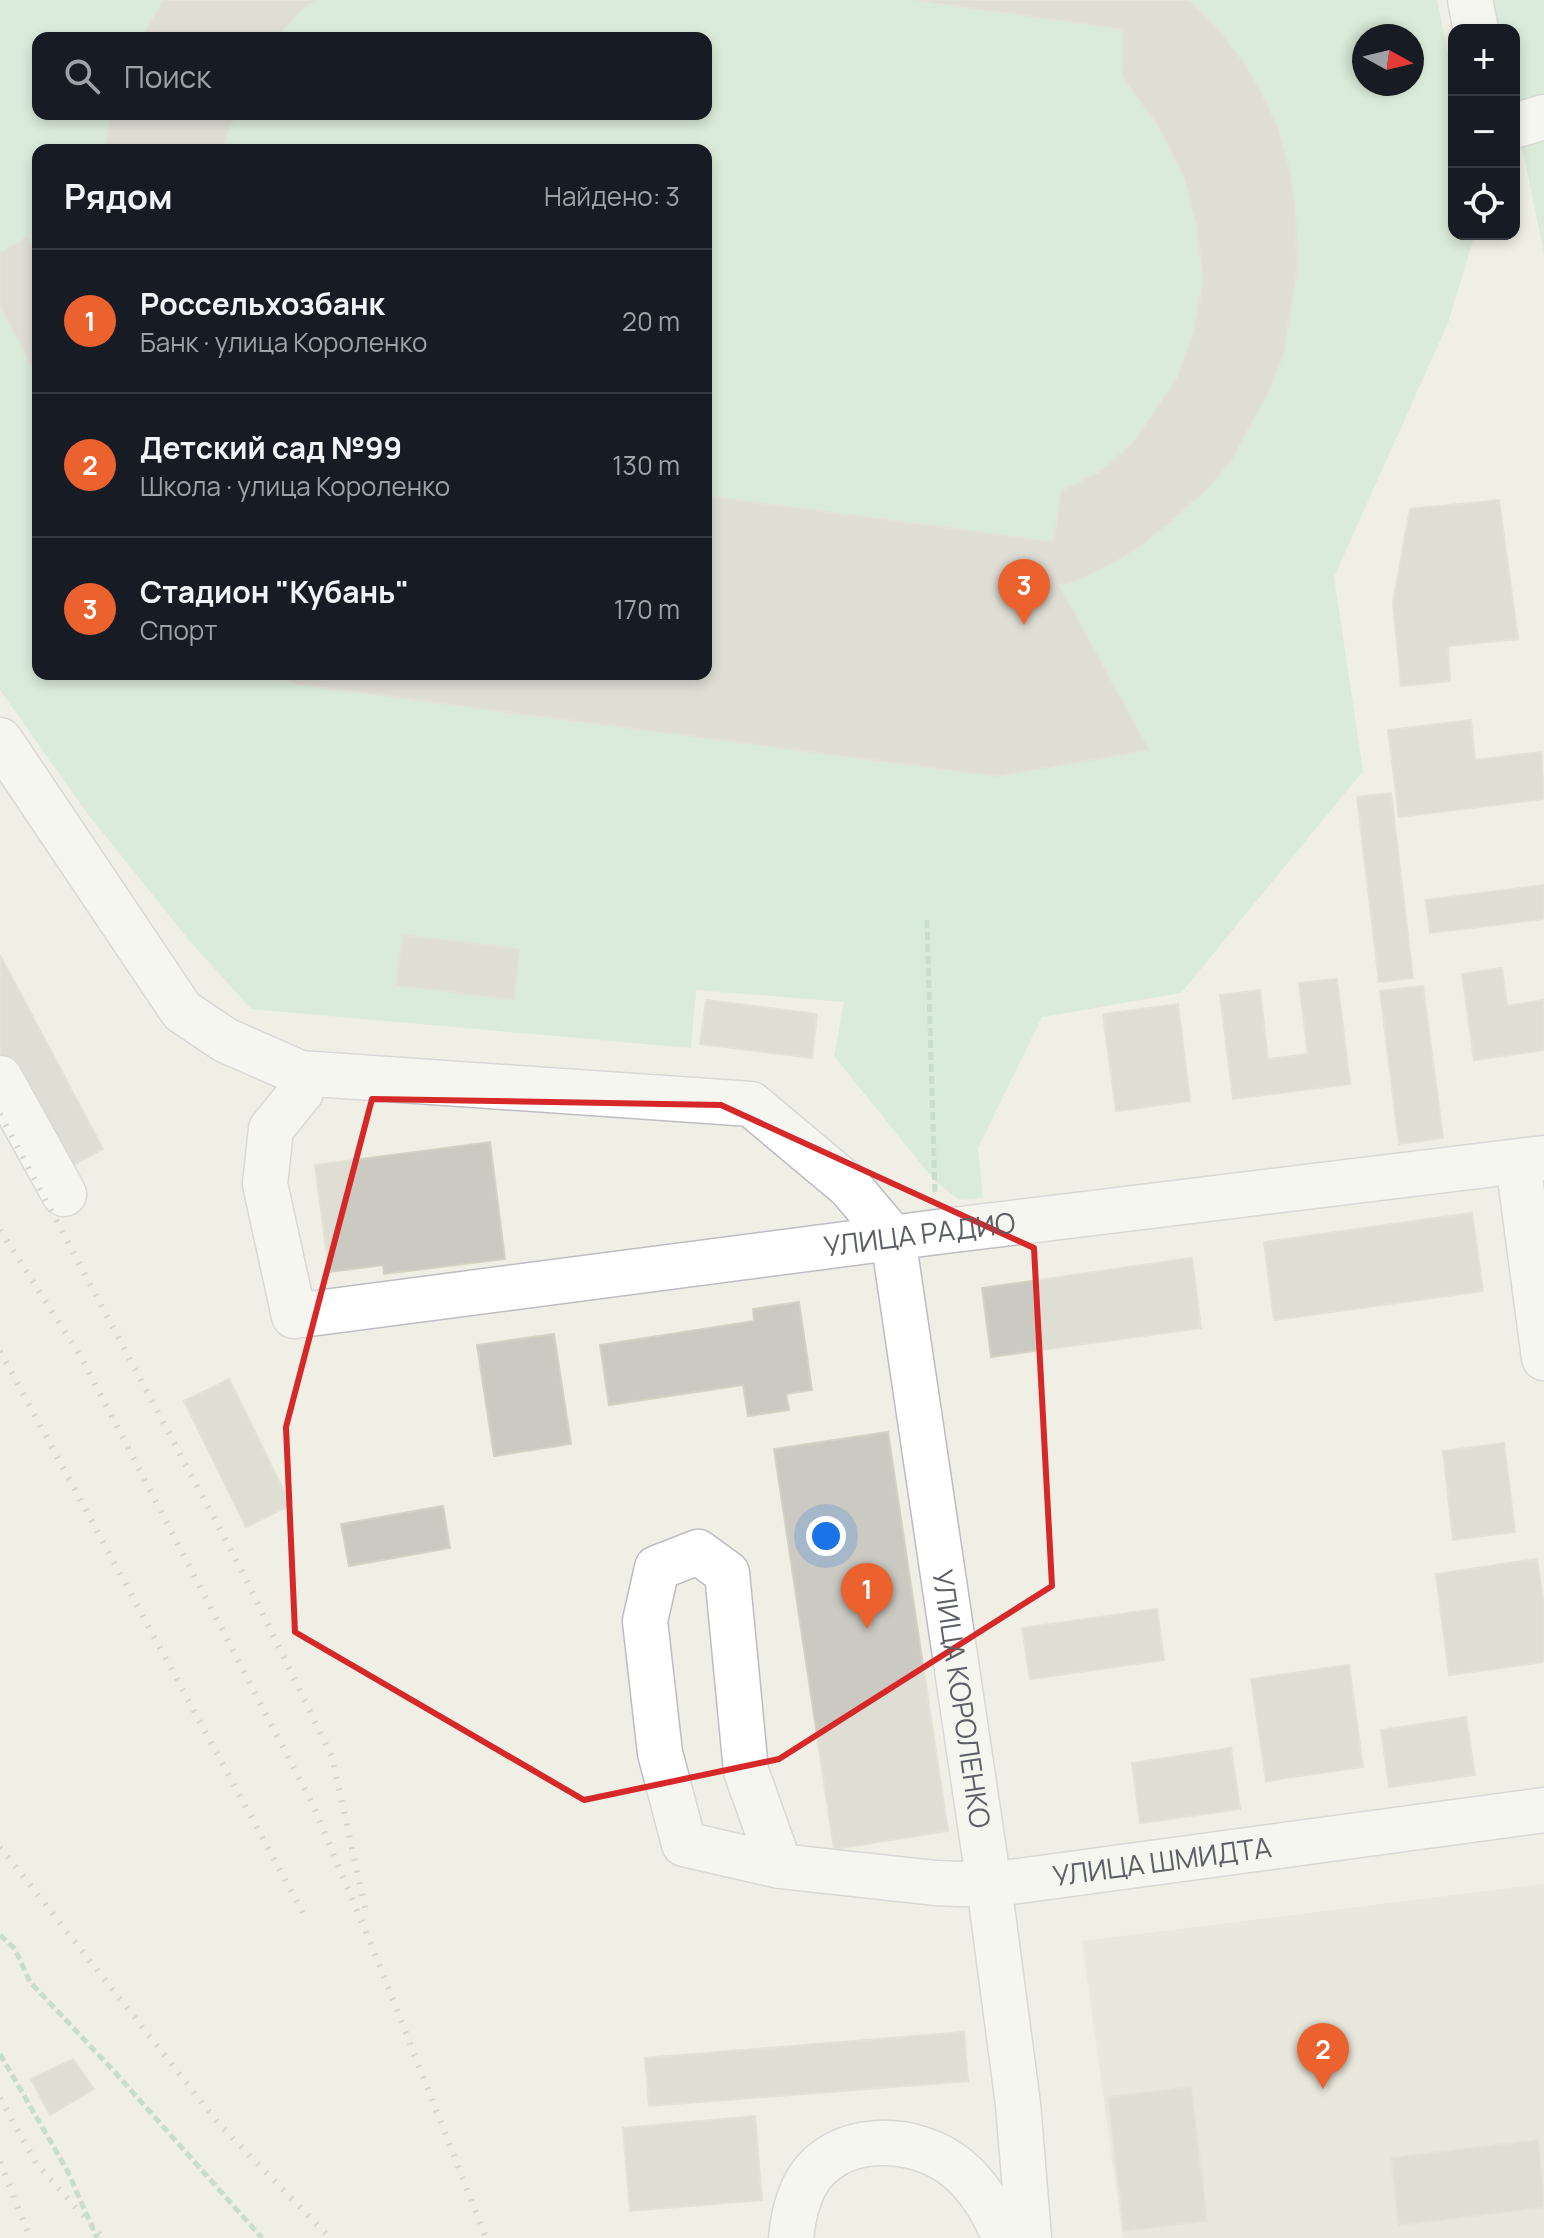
<!DOCTYPE html>
<html lang="ru">
<meta charset="utf-8">
<style>
body{margin:0;font-family:Manrope,sans-serif;background:#20242c;color:#f1f3f6}
.controls{position:absolute;right:24px;top:24px;display:grid;overflow:hidden;border-radius:16px;box-shadow:0 4px 12px #0003}
.controls button{width:72px;height:72px;display:grid;place-items:center;padding:0;border:0;border-bottom:2px solid #363941;background:#171b24;color:#f1f3f6;font:40px sans-serif}
.compass{position:absolute;left:1352px;top:24px;width:72px;height:72px;border-radius:50%;background:#171b24;box-shadow:0 4px 12px #0003;rotate:98deg}
.you{position:absolute;left:826px;top:1536px;width:28px;height:28px;margin:-20px;border:6px solid #fff;border-radius:50%;background:#1a73e8;box-shadow:0 0 0 12px #1a73e833}
.badge{display:grid;place-items:center;width:52px;height:52px;border-radius:50%;background:#eb622f;color:#fff;font-size:26px;font-weight:700}
.pin{position:absolute;translate:-50% -66px;filter:drop-shadow(0 2px 4px #0008)}
.pin::after{content:'';position:absolute;top:42px;width:28px;height:24px;background:inherit;clip-path:polygon(0 0,100% 0,50% 100%)}
.list{margin:0;padding:0;list-style:none}
h2{display:flex;justify-content:space-between;align-items:center;height:104px;margin:0;padding:0 32px;font-size:34px}
h2 small{font-size:26px;font-weight:400;color:#9ea1a6}
.list li{display:grid;grid-template-columns:52px 1fr auto;gap:24px;align-items:center;box-sizing:border-box;height:144px;padding:0 32px;border-top:2px solid #363941}
.list b{display:block;font-size:30px;white-space:nowrap}
.list p{margin:0;font-size:26px;white-space:nowrap;color:#9ea1a6}
.list em{font-size:26px;font-style:normal;color:#9ea1a6}
.icon{flex:none;width:44px;height:44px;fill:none;stroke:currentColor;stroke-width:2;stroke-linecap:round;stroke-linejoin:round}
.map{position:relative;flex:none;width:1544px;height:2238px;overflow:hidden}
.search{position:absolute;background:#171b24;box-shadow:0 4px 12px #0003;left:32px;top:32px;width:680px;height:88px;display:flex;align-items:center;gap:20px;box-sizing:border-box;padding:0 28px;border-radius:16px;color:#9ea1a6;font-size:30px}
.panel{position:absolute;background:#171b24;box-shadow:0 4px 12px #0003;left:32px;top:144px;width:680px;height:536px;border-radius:16px}
.map>svg:first-child{display:block}
.education{fill:#dfdfd3}
.green{fill:#c1e7c9;fill-rule:evenodd}
.building{fill:#cac9c2;stroke:#d4d2c3;stroke-width:2}
.lines{fill:none;stroke-linecap:round;stroke-linejoin:round}
.minor-casing{stroke:#bcbdc4;stroke-width:47}
.path{stroke:#9ac8b0;stroke-width:5;stroke-dasharray:8 4;stroke-linecap:butt}
.minor{stroke:#fff;stroke-width:44}
.rail{stroke:#b8b8b9;stroke-width:6;stroke-dasharray:2 10;stroke-linecap:butt}
.marked{fill:none;stroke:#d62828;stroke-width:6;stroke-linejoin:round}
.labels{text-anchor:middle;stroke-width:6;stroke-linejoin:round;paint-order:stroke}
.street-label{font-size:28px;fill:#5d5f66;stroke:#fff}
</style>
<div class="map">
<svg width="1544" height="2238" viewBox="0 0 1544 2238">
<rect width="100%" height="100%" fill="#efefe5"/>
<!-- education -->
<path class="education" d="M1544,1884v354h-421l-41,-297z"/>
<!-- green -->
<path class="green" d="M0,0h1437l17,83v151h21l-27,89 -114,254 29,194 -182,222 -139,24 -64,131 5,50 -24,2 -25,-20 -100,-124 10,-54 -148,-12 -5,58 -440,-39 -62,-69 -102,-127 -87,-123zM1364,36h48v48h-48zM38,38h668v76h-668zM38,150h668v524h-668z
M1492,0h52v253l-30,-144v-79h-16z"/>
<!-- building -->
<path class="building" d="M164,0h151l-17,13 -21,25h-136z
M915,0h274l34,35 20,27 17,28 18,37 11,42 6,35 2,67 -13,80 -14,38 -39,72 -23,27 -27,24 -34,29 -29,19 -35,18 -24,7 90,165 -153,26 -701,-92 -19,-10h430v-178l348,46 7,-50 41,-21 33,-31 42,-62 16,-43 10,-53 -6,-56 -13,-50 -27,-52 -35,-48 1,-47z
M111,114h124l-9,23 -2,13h-119z
M27,237l11,21v120l-38,-73v-52z
M1499,500l19,139 -70,7 2,35 -49,5 -8,-83 17,-94z
M1471,720l4,40 66,-8 3,47 -145,18 -11,-87z
M1391,793l22,185 -34,4 -22,-185z
M1544,885v34l-114,14 -4,-33z
M403,935l117,14 -6,51 -118,-15z
M0,955l103,194 -41,22 -62,-117z
M1502,968l5,38 37,-6v50l-70,10 -12,-86z
M1337,979l13,105 -117,15 -13,-104 40,-5 8,69 40,-5 -9,-71z
M1423,986l20,152 -44,6 -19,-153z
M706,1000l111,14 -5,44 -112,-14z
M1178,1004l12,97 -74,10 -13,-97z
M490,1142l15,117 -121,15 -1,-9 -54,7 -14,-107z
M1472,1213l11,78 -209,29 -10,-78z
M1192,1258l9,70 -210,29 -9,-69z
M799,1302l13,88 -26,4 3,16 -41,6 -5,-31 -134,20 -9,-60 154,-24 -1,-12z
M554,1334l17,110 -77,12 -17,-111z
M229,1379l62,126 -45,22 -62,-126z
M888,1432l60,399 -114,18 -60,-400z
M1504,1443l11,89 -62,8 -10,-89z
M443,1506l7,42 -101,18 -8,-42z
M1537,1559l7,48v55l-95,13 -13,-101z
M1157,1609l7,51 -134,19 -8,-51z
M1349,1665l14,102 -97,14 -15,-102z
M1466,1717l9,58 -86,12 -8,-57z
M1231,1748l9,61 -100,14 -8,-60z
M964,2032l4,49 -319,25 -4,-48z
M73,2059l21,30 -44,26 -19,-36z
M1191,2087l16,134 -83,10 -16,-134z
M755,2116l7,84 -132,11 -7,-83z
M1538,2140l6,67 -145,18 -8,-67z"/>
<g class="lines">
<defs>
<g id="minor">
<path d="M1470,0l6,30"/>
<path d="M1514,126l30,-9"/>
<path id="s1" d="M0,740l182,271 43,29 75,33 451,31 99,83 43,51 96,647 29,219 11,134"/>
<path id="s2" d="M300,1073l1,19 -30,37 -6,55 29,132 643,-84 607,-74"/>
<path d="M0,1078l64,116"/>
<path d="M1518,1162l26,196"/>
<path id="s3" d="M780,1866l-34,-95 -19,-198 -29,-21 -41,16 -12,53 15,132 24,91 96,22 155,17 54,2 555,-75"/>
<path d="M791,2238c2,-19 5,-36 14,-53 29,-54 109,-52 152,-17 23,19 36,43 48,70"/>
</g>
</defs>
<!-- minor casing -->
<use href="#minor" class="minor-casing"/>
<!-- path -->
<path class="path" d="M927,920l8,274
M0,1935l15,14 15,33 82,87 150,169
M0,2054l67,116 30,68"/>
<!-- minor -->
<use href="#minor" class="minor"/>
<!-- rail -->
<path class="rail" d="M0,1114l243,459 89,184 34,155
M0,1230l81,127 232,448 64,154 109,279
M0,1351l303,562
M0,1847l218,276 112,115
M0,2098l36,65 67,75
M0,2162l30,76"/>
</g>
<!-- marked area -->
<path d="M0 0H1544V2238H0ZM372,1099l349,6 313,143 18,338 -273,173 -195,41 -289,-168 -9,-205z" fill="#efefe5" fill-opacity=".55" fill-rule="evenodd"/>
<path class="marked" d="M372,1099l349,6 313,143 18,338 -273,173 -195,41 -289,-168 -9,-205z"/>
<g class="labels">
<!-- street labels -->
<g class="street-label">
<text dy="10" stroke="none"><textPath href="#s2" startOffset="888">УЛИЦА РАДИО</textPath></text>
<text dy="10" stroke="none"><textPath href="#s1" startOffset="1574">УЛИЦА КОРОЛЕНКО</textPath></text>
<text dy="10" stroke="none"><textPath href="#s3" startOffset="1144">УЛИЦА ШМИДТА</textPath></text>
</g>
</g>
</svg>
<div class="controls">
<button>+</button>
<button>−</button>
<button><svg class="icon" aria-label="locate" viewBox="0 0 24 24"><circle cx="12" cy="12" r="6"/><path d="M12 2v4M12 18v4M2 12h4M18 12h4"/></svg></button>
</div>
<svg class="compass" viewBox="-18 -18 36 36"><path d="M0-13l5 13h-10z" fill="#e53935"/><path d="M0 13l5-13h-10z" fill="#9ea1a6"/></svg>
<div class="you"></div>
<div class="pin badge" style="left:867px;top:1629px">1</div>
<div class="pin badge" style="left:1323px;top:2089px">2</div>
<div class="pin badge" style="left:1024px;top:625px">3</div>
<div class="search"><svg class="icon" aria-label="search" viewBox="0 0 24 24"><circle cx="10" cy="10" r="6"/><path d="M15 15l6 6"/></svg>Поиск</div>
<section class="panel">
<h2>Рядом<small>Найдено: 3</small></h2>
<ul class="list">
<li><span class="badge">1</span><div><b>Россельхозбанк</b><p>Банк · улица Короленко</p></div><em>20 m</em></li>
<li><span class="badge">2</span><div><b>Детский сад №99</b><p>Школа · улица Короленко</p></div><em>130 m</em></li>
<li><span class="badge">3</span><div><b>Стадион &quot;Кубань&quot;</b><p>Спорт</p></div><em>170 m</em></li>
</ul>
</section>
</div>
